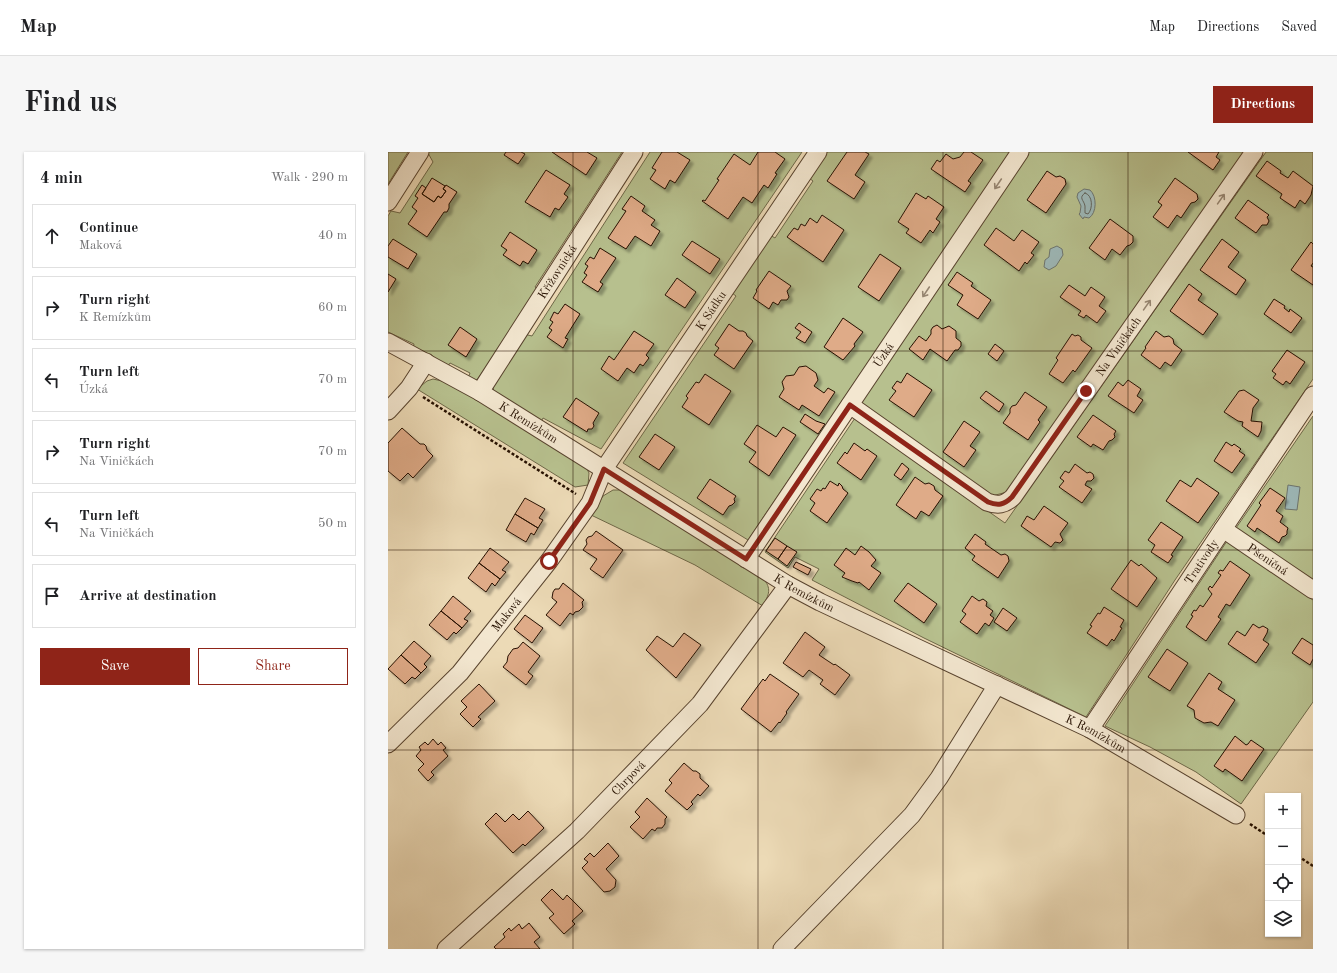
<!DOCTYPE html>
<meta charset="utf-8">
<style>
body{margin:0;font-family:"Old Standard TT",serif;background:#f6f6f6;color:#202124}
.controls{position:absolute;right:12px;bottom:12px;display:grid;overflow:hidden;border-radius:0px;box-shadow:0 1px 3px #0004}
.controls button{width:36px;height:36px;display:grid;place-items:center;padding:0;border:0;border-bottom:1px solid #e0e0e0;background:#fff;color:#202124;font:20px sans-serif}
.stop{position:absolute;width:12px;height:12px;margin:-9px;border:3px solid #8f2418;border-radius:50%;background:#fff}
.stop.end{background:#8f2418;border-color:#fff;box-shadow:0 1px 4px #0008}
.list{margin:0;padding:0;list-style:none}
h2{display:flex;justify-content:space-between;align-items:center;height:52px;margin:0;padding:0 16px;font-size:17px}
h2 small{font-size:13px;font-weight:400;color:#757577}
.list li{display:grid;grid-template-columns:26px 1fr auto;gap:12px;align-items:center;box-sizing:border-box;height:64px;margin:0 8px 8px;padding:0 8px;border:1px solid #e0e0e0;border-radius:0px}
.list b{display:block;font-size:15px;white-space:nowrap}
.list p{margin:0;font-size:13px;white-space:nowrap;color:#757577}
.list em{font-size:13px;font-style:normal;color:#757577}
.actions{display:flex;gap:8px;padding:12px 16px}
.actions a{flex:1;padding:9px 0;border:1px solid #8f2418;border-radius:0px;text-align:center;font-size:14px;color:#8f2418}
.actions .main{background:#8f2418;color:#fff}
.icon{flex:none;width:22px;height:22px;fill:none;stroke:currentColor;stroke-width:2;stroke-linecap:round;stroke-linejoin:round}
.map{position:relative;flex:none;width:925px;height:797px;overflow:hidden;border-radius:0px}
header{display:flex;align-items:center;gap:24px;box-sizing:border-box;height:56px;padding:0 20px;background:#fff;border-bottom:1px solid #e0e0e0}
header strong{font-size:19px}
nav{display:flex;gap:22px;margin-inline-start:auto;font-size:14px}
.intro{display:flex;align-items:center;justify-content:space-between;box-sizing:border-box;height:96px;padding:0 24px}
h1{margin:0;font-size:28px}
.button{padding:10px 18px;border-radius:0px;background:#8f2418;color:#fff;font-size:14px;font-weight:700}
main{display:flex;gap:24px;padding:0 24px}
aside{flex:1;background:#fff;border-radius:0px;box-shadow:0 1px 3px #0004}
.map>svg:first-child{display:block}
.green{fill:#b7c08e;stroke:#6e6848}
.water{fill:#9db8b8;stroke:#6d756f}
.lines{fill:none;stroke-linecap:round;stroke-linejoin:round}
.shore{stroke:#62645c;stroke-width:1}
.building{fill:#dfab88;stroke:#261101;filter:url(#shadow)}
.street-casing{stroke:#58432e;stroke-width:19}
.path{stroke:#261101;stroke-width:2.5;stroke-dasharray:3 2;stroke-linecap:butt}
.street{stroke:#f3e7d0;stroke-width:17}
.oneway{stroke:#978773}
.route{stroke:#8f2418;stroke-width:5}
.grid{fill:none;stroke:#261101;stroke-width:1;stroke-opacity:0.55}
.labels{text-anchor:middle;stroke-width:3;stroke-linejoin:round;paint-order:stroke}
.street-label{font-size:12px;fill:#261101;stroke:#f3e7d0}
</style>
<header>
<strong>Map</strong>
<nav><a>Map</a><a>Directions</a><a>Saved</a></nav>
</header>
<div class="intro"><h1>Find us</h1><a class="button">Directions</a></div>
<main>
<aside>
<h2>4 min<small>Walk · 290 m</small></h2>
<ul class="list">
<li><svg class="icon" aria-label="ahead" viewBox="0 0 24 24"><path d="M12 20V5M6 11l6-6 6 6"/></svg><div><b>Continue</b><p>Maková</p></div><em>40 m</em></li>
<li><svg class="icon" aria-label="right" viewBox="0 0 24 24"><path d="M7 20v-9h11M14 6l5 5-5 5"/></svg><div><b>Turn right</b><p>K Remízkům</p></div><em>60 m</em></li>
<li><svg class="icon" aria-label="left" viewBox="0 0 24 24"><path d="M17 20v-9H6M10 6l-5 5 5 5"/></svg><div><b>Turn left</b><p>Úzká</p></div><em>70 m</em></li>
<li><svg class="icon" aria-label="right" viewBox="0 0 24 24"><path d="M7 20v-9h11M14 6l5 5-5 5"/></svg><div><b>Turn right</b><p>Na Viničkách</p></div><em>70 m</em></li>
<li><svg class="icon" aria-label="left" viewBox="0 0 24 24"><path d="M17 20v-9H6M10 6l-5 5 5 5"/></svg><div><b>Turn left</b><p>Na Viničkách</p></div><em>50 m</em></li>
<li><svg class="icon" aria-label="arrive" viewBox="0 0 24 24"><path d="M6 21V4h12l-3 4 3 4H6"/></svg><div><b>Arrive at destination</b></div></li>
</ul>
<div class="actions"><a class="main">Save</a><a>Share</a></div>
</aside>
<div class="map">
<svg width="925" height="797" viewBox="0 0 925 797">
<defs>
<filter id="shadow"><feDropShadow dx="3.5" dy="3.5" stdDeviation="1" flood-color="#0004"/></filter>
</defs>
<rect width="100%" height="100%" fill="#ecdab6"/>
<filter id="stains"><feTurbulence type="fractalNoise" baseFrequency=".005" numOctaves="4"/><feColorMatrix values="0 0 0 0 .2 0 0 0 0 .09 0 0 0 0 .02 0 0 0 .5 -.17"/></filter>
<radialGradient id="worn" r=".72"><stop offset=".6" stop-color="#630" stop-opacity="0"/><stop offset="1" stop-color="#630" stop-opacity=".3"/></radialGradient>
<!-- green -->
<path class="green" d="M0,0h20l-20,32z
M41,0h193l-87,135 4,3 -62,90 -9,-2 2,-5 -20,-10 -2,3 -35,-17 1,-5 -26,-12v-116l3,-5 9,2 33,-51 -5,-9z
M262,0h152l-201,297 -58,-31 -2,4 -46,-28 -2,-6v-3l31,-51 8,2z
M439,0h183l-262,388 -125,-77 113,-167 -4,-3 38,-58 5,3 38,-57 -4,-3z
M640,0h218l-239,340 -15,4 -132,-94z
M878,0h47v227l-138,201 -89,137 -162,-79 -112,-58 7,-11 -24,-12 -7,11 -23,-16 90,-134 150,105z
M45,227l18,4 135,84 3,6 -1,12 -13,2 -158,-98 10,-8z
M925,264v165l-77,-53z
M225,338h7l143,88c9,11 6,16 0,28l-68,-41 -104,-50 12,-19z
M839,389l86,59v102l-72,102 -45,-32 -46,-25 -45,-21z"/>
<!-- water -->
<path class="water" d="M696,37l6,1c7,6 7,23 -1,28l-5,-1 -1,2 -4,-5 1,-1 1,-7 -4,-9 1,-4z
M669,94l5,3 1,6 -7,11 -7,4 -5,-3 1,-7 4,-3 1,-8z
M900,333l12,2 -3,23 -12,-1z"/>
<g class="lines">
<!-- shore -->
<path class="shore" d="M697,41c8,2 8,16 3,21l-3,-1c0,-2 0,-5 0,-7 -1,-6 -7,-8 0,-13z"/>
</g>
<!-- building -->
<path class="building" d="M118,0h15l4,2 -7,10 -14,-9z
M164,0h35l10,6 -11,17z
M274,0h15l13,8 -15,23 -5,-3 -5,9 -15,-10 6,-9 -4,-2z
M370,0h17l10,7 -10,14 2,1 -9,14 -4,-3 -12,18 -9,-6 -15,22 -26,-18 1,-1 2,1 14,-21 -2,-1 17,-25 16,11z
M459,0h18l4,2 -14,21 10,7 -11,17 -27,-18z
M576,0h7l12,8 -15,21 3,2 -6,9 -34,-23 6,-9 3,2 6,-8 7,5 7,-2z
M800,0h31l-3,5 4,3 -7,10z
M879,9l14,10 -1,2 8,5 5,-7 20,15 -2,9 -6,9 -5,-4 -5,8 -15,-10 2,-4 -26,-18z
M158,18l24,15 -6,9 4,3 -9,13 -4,-2 -5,9 -25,-15z
M659,19l9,6 4,-1 5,3 1,5 -20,29 -19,-13z
M44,26l13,8 -2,3 3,2 -5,7 -3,-2 -4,6 -12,-8z
M787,26l22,16 1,5 -3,3 -4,1 -10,15 -4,-3 -9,13 -15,-11 9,-12 -4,-3z
M34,33l4,3 -4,6 12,8 4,-6 3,2 5,-7 -3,-2 3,-4 11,7 -8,12v4l-2,4h-3l-17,25 -19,-13 9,-13 -5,-4 6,-9 -3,-2z
M528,41l10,6 2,-3 16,11 -8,12 4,3 -7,11 -3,-3 -9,13 -15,-10 3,-4 -11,-7z
M243,44l14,10 -3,5 13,9 -4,5 9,6 -9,15 -16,-10 -9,13 -18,-11 18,-27 -4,-2z
M860,48l21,15 -2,2 2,4 -2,4h-5l-6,8 -21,-15z
M434,63l22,15 -21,32 -36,-25 7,-9 4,2 3,-6 4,2 5,-8 7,5z
M722,67l23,17v6l-3,3 -3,1 -7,9 -8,-6 -7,11 -16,-12z
M608,76l18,13 8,-11 17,12 -8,11 3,2 -7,9 -2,-2 -6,9 -35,-26z
M122,80l27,18 -9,14 -5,-3 -3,5 -17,-11 4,-5 -6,-4z
M5,87l24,15 -9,15 -20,-12v-11z
M834,87l17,13 -11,15 18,13 -10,15 -36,-25z
M304,89l28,18 -10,15 -28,-19z
M923,90l2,2v19l-2,3 2,1v18l-22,-15z
M212,96l16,10 -16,24 3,2 -5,8 -16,-10 5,-7 -3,-2 4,-7 -3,-2 5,-7 4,2z
M492,102l21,14 -22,33 -21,-14z
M381,119l22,15 -4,5 2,6 -2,3h-6l-3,5 -5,-3 -4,7 -16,-11 4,-7 -1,-1z
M569,120l16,11 -2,3 20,14 -13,19 -21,-14 6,-10 -15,-10z
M0,122l8,5 -8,13z
M289,126l19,14 -11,16 -20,-13z
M801,132l13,10 -4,6 20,14 -15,21 -33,-24z
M681,133l16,11 6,-9 14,10 -6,9 7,5 -9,12 -11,-8 -2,3 -6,-3 3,-4 -21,-14z
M886,147l11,7 -1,2 5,4 1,-3 12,9 -11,15 -27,-19z
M177,152l15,10 -15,24 3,1 -5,9 -16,-11 5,-7 -3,-2 4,-6 -3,-2 4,-8 4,2z
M455,166l20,14 -9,12 1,2 -12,14 -19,-13z
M411,171l13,9 -7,11 -9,-5 5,-6 -6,-4z
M341,172l10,7h4l3,2 1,3 6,5 -19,28 -20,-14 5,-7 -4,-3z
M549,173l5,4 7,-3 7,5v7l5,4v4l-3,4h-3l-8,11 -17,-12 -7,11 -14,-11 10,-13 7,5 5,-7v-4l2,-3z
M72,175l17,12 -11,18 -18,-12z
M246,179l20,13 -8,11 3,3 -6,8 -3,-2 -6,9 -7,-5 -9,13 -17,-12 8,-13 5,4z
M768,179l8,6 5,-1 4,3 1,5 8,6 -11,16 -6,-4 -5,7 -19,-14 5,-7 -1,-1z
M684,182l3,2 3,-1 3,2v3l11,8 -17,24 -2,-2 -10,13 -14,-9 9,-14 -2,-2z
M607,192l9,7 -7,10 -9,-7z
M899,198l18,12 -15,22 -4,-3 -3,4 -10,-7 3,-4 -4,-3z
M418,214l10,7 2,7 -4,6 10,7 4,-5 7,4 -16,24 -17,-11 -3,5 -20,-13 5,-8 -2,-7 4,-6 8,-1 5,-8z
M519,221l25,17 -18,27 -25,-17 7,-9 -4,-3 5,-7 4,2z
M317,222l26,17 -22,34 -27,-18 6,-9 -2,-2 10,-14 3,1z
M740,228l13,9 -4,7 6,4 -9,13 -26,-17 10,-14 5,4z
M856,238l15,10 -6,8 -2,13 11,1 -1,9 -3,6 -16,-11 1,-4 -5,-1 -14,-9 15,-21z
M598,239l18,13 -5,8 -19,-14z
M637,240l22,15 -9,13 2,2 -12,18 -25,-17 7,-10v-4l2,-3 4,-1z
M188,246l23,15 -6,10 1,3 -2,3h-4l-1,3 -24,-15z
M417,262l11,7 9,3 -7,10 -18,-12z
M705,263l23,16 -2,3 1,3 -3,3 -3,1 -6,9 -10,-6 -2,3 -14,-10z
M576,269l16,11 -10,14 6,4 -12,17 -21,-15z
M369,273l19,12 7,-10 13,8 -27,41 -20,-14 7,-10 -12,-8z
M14,276l18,16h4l2,2 1,4 6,6 -20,22 -5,-5 -8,8 -12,-10v-28z
M267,282l20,13 -16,23 -20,-13z
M838,290l6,4 2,-2 7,5 -2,2 6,4 -13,18 -18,-12z
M466,291l11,8 2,-2 10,7 -16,24 -24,-17 8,-11 2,2z
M514,311l7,6 -8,11 -7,-5z
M687,312l12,9 3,-1 3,2 1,4 -3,3h-4l-2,4 7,4 -10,14 -23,-16 5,-6 -4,-3 5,-7 4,2z
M527,325l10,7 4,-1 5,3 1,4 8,6 -14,20 -8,-5 -5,8 -20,-14z
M809,326l22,15 -21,30 -32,-22 14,-21 11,7z
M322,327l26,17 -2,3 1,3 -3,3 -3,1 -6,9 -26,-17z
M442,329l8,5 1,-3 3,3 1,3 5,4 -21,30 -17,-12 5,-8 -5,-4 7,-10 4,2 2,-3 2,1z
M882,336l15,10 -9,13 7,5 -3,6 8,6 -1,3v3l-2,2 -3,1 -3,6 -22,-15 -2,4 -8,-6 14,-21 -2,-2z
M137,346l20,11 -6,9 4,2 -5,8 -23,-14z
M656,354l24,17 -8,11 3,6 -3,3 -5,-1 -4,5 -30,-21 6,-10 7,4z
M127,362l23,14 -4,7 -3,-2 -5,9 -20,-12z
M773,370l22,15 -12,18 2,1 -5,7 -17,-11 4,-7 -7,-5z
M208,379l27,19 -20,28 -13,-9 7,-10 -14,-9 4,-6 -1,-4 2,-3 4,-1z
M587,382l11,8 -1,2 16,11 4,-1 3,2 1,5 -11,17 -26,-18 3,-4 -10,-8z
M387,386l12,8 -9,13 -12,-8z
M399,394l10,6 -10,14 -9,-7z
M473,394l8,6 7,8 -5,6 10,7 -12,17 -10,-8 -1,1 -6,-2 -10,-4 3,-4 -11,-8 12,-17 9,7z
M102,396l19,14 -7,8 4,2 -6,7 -21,-16z
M743,408l8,6 2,-2 16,14 -20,29 -26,-18z
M842,409l20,14 -20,31 -4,-2 -8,13 3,2 -15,22 -20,-14 7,-11 -2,-1 3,-5 2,1 4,-6 3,2 9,-13 -4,-5 2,-3 2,2 9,-13 -3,-2 2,-3 3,1z
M408,410l15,7 -3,6 -15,-8z
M91,411l21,16 -5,7 -3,-3 -6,9 -18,-14z
M175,431l21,17 -2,2 1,5 -4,4 -4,1 -2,3 -3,-2 -10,13 -14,-11 11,-13 -5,-4 1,-6 2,-3h4z
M520,431l29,21 -13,19 -30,-22z
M65,444l18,15 -7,8 4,2 -6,7 -21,-17z
M584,444l7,5 4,-2 4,3 -1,4 7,5 -3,4 4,3 -5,8 -4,-3 -8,11 -17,-12 6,-8 -4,-3z
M716,455l20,13 -4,7 2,1 -8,13 -2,-2 -5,7 -20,-13 5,-7 -2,-1 8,-12 2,1z
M615,456l14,10 -10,13 -13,-9z
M53,459l21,17 -6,6 -2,-2 -7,8 -18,-15z
M137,463l18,13 -11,15 -18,-14z
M865,472l6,4 4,-2 5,3 -1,4 -4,7 6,4 -13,19 -28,-19 9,-13 8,5z
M417,480l20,15 -6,8 15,10 1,-1 15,11 -15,20 -15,-11 3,-4 -14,-10 -6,7 -20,-14z
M296,481l17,12 -25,33 -30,-28 11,-14 16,11z
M914,486l11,7v14l-3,6 -18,-12z
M26,489l17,15 -7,8 3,3 -6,6 -20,-18z
M135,490l17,14 -12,16 5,4 -7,9 -23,-18 4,-5 1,-6 5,-7 5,-1z
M779,497l21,14 -18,28 -22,-14z
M13,503l20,18 -6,6 -3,-2 -7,7 -17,-15z
M821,521l13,9 -4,7 17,11 -17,26 -7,-4 -7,1 -9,-5 -1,-8 -7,-4z
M382,522l29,20 -13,18 1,1 -7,10 -1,-1 -8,10 -30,-23 22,-30 2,2z
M91,532l16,17 -17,16 3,2 -8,8 -13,-13 7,-7 -6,-6z
M847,584l11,9 2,-1 3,-4 13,9 -22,32 -17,-12 -2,3 -9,-6z
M45,587l5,6 3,-3 5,6 -3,2 5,6 -17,16 3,3 -6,6 -10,-11 6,-6 -8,-8 5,-6 -2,-3 6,-5 3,3z
M296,611l9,8h3l4,3v4l9,8 -9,10 -2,-2 -7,8 2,2 -6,6 -22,-19 7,-8 -3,-3z
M259,646l20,19 -2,2v5l-3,4h-5l-2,3 -3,-2 -9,10 -13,-12 10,-10 -5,-5z
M140,659l16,17 -19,18 -2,-2 -10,9 -28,-29 11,-11 9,9 8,-8 6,6z
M220,691l11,13 -13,13 10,11 -1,7 -5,4 -6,1 -22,-24 6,-6 -4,-3 6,-6 4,4z
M164,737l11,11 4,-5 16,16 -11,10 3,3 -11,10 -15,-16 5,-4 -13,-14z
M141,771l11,14 -6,5 6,7h-44l-2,-2 11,-10 -2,-3 6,-6 2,3 8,-7 3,5z"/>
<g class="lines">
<defs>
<g id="street">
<path d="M0,50l32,-50"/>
<path id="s1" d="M0,190l92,50 308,193 32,17 270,127 146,86"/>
<path id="s2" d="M92,240l154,-240"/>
<path id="s3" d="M462,253l137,97c11,4 17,3 26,-5l241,-345"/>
<path d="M0,259l21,-23 17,-26"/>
<path id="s4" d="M835,377l90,61"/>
<path id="s5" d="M358,407l274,-407"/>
<path id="s6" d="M702,577l131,-197 92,-137"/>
<path id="s7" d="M0,592l72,-71 89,-112 41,-58 14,-34 214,-317"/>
<path id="s8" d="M58,797l131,-118 123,-127 88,-119"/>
<path d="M394,797l130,-134 27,-37 58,-93"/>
</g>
</defs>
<!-- street casing -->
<use href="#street" class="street-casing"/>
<!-- path -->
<path class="path" d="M35,245l153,97
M862,672l18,12
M910,704l15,10"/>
<!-- street -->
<use href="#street" class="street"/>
</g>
<!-- one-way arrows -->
<defs><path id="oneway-shaft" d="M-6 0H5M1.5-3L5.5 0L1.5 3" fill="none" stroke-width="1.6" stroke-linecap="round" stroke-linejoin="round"/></defs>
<g class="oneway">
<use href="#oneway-shaft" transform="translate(610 32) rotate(124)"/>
<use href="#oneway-shaft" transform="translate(833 47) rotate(-55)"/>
<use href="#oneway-shaft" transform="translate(538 140) rotate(124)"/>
<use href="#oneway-shaft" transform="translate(759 153) rotate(-55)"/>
</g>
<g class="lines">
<!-- route -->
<path class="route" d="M161,409l41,-58 14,-34 142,90 104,-154 138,97c10,4 16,3 24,-5l74,-106"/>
</g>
<!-- grid -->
<path class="grid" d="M185,0v797M370,0v797M555,0v797M740,0v797M0,199h925M0,398h925M0,598h925"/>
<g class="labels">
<!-- street labels -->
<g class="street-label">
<text dy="4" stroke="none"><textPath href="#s2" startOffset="143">Křížovnická</textPath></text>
<text dy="4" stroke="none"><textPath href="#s7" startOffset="543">K Sádku</textPath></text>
<text dy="4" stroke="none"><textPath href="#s3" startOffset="380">Na Viničkách</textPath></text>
<text dy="4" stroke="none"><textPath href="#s5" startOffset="246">Úzká</textPath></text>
<text dy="4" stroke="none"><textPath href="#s1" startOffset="162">K Remízkům</textPath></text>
<text dy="4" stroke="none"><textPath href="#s4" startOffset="54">Pšeničná</textPath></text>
<text dy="4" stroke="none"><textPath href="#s6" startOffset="201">Trativody</textPath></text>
<text dy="4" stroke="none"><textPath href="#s1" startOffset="486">K Remízkům</textPath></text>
<text dy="4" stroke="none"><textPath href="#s7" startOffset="176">Maková</textPath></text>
<text dy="4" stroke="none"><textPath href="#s1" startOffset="810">K Remízkům</textPath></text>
<text dy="4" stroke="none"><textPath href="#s8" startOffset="250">Chrpová</textPath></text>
</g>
</g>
<rect width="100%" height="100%" filter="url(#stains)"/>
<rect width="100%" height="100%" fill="url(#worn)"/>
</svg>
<div class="controls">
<button>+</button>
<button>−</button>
<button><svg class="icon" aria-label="locate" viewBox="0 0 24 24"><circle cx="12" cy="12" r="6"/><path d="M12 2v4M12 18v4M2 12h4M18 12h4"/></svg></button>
<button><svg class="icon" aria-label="layers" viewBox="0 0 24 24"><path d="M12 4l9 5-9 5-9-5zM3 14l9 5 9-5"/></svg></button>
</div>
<div class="stop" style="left:161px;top:409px"></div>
<div class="stop end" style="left:698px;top:239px"></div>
</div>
</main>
